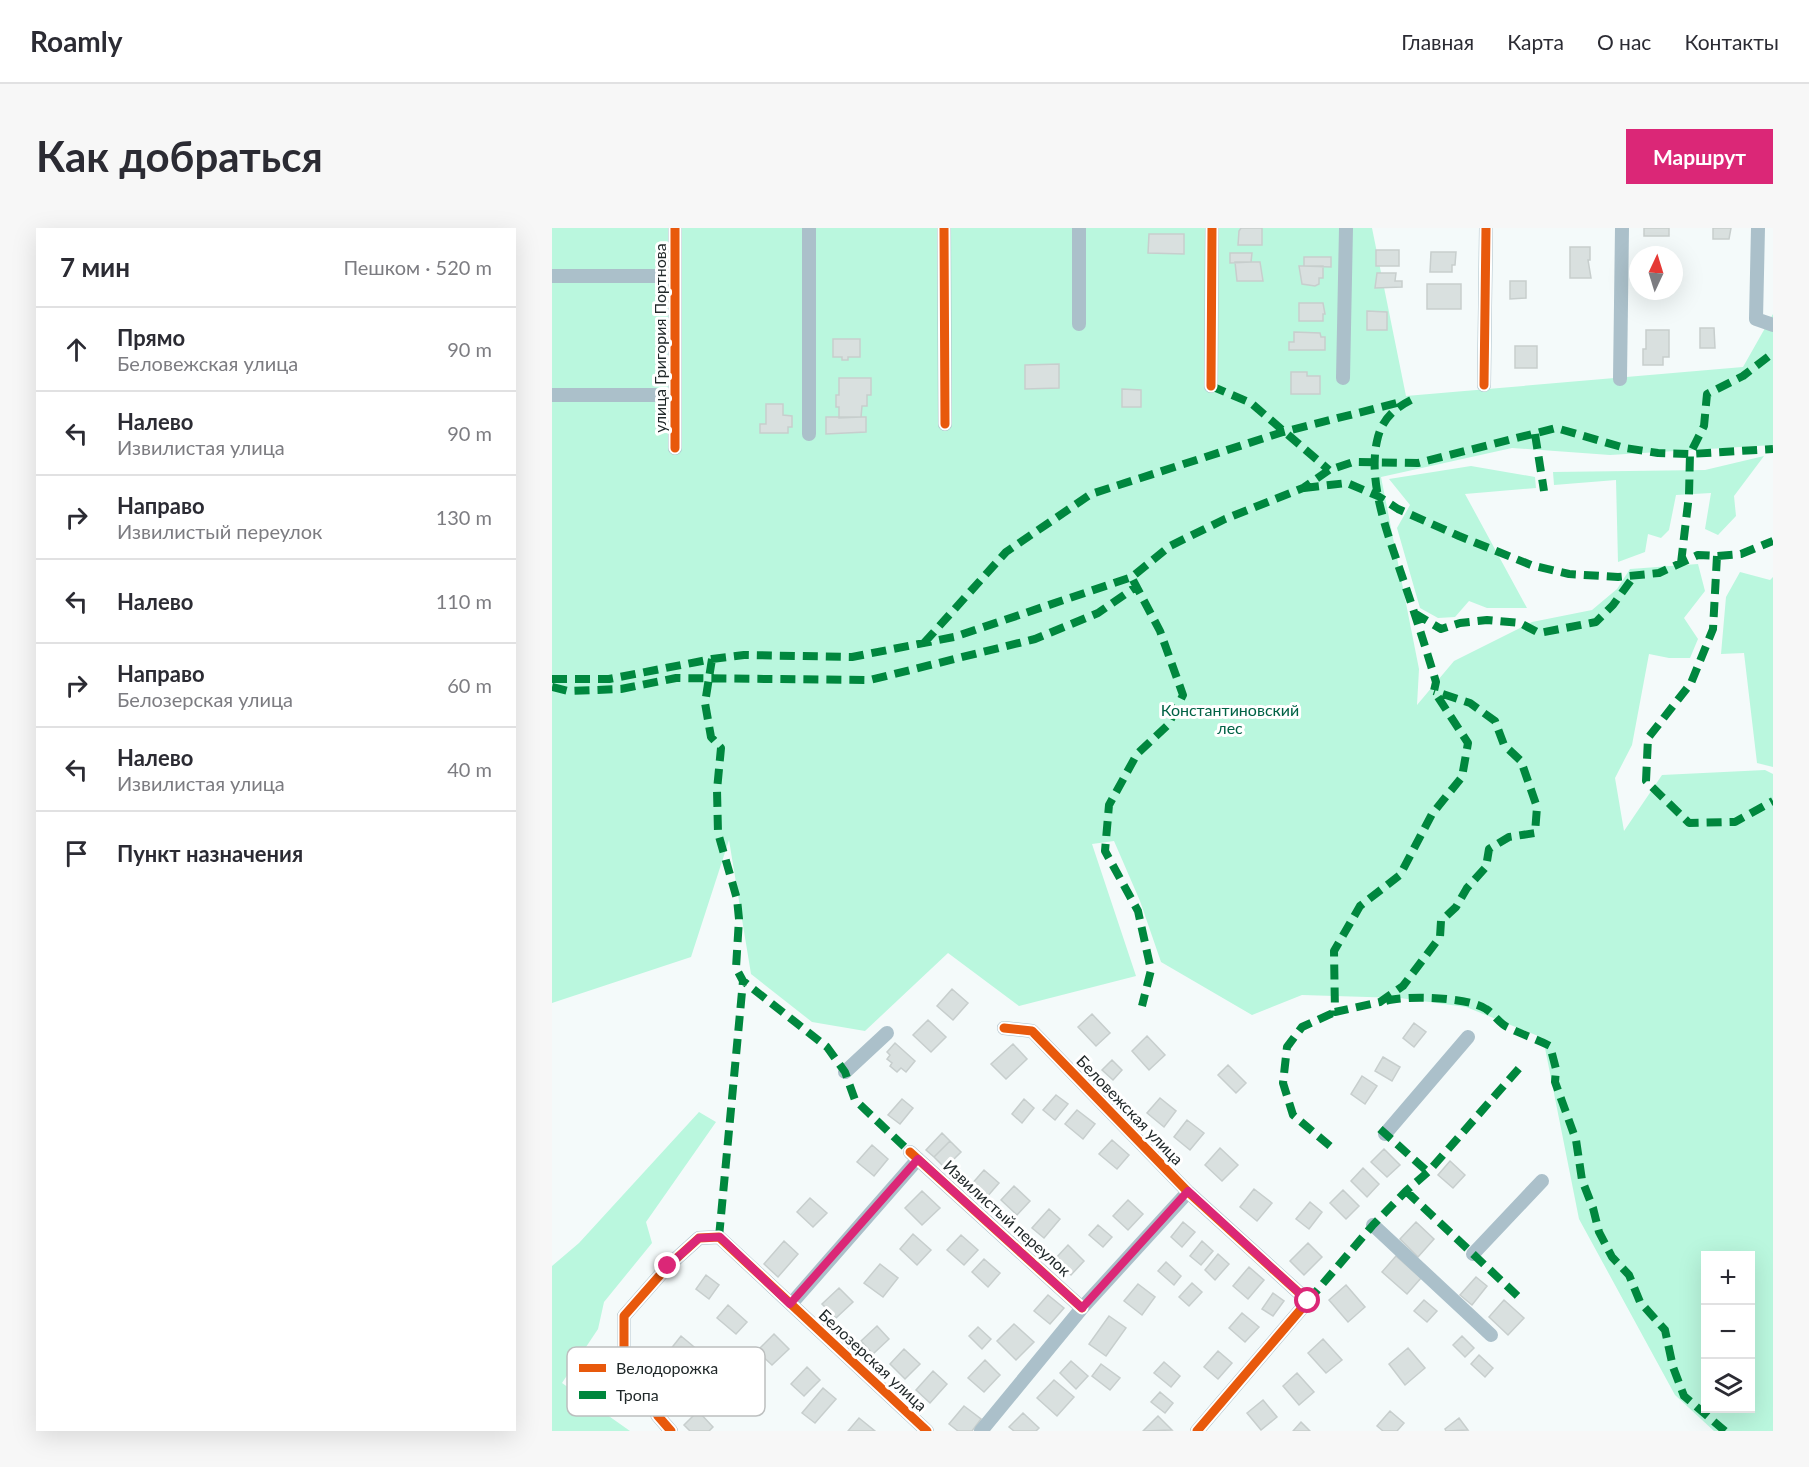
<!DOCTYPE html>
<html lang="ru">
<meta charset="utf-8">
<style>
body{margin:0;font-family:Lato,sans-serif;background:#f7f7f7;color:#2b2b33}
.controls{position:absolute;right:18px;bottom:18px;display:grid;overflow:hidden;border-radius:0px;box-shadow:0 6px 24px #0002}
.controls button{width:54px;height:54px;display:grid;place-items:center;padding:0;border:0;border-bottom:2px solid #e1e1e2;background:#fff;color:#2b2b33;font:30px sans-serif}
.compass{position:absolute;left:1077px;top:18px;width:54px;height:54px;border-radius:50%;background:#fff;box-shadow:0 6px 24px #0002;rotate:4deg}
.stop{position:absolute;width:18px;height:18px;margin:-14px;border:4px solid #db2777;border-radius:50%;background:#fff}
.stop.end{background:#db2777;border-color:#fff;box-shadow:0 2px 6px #0008}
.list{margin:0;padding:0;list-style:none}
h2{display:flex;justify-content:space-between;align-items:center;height:78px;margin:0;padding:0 24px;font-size:26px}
h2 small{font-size:20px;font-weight:400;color:#7c7c81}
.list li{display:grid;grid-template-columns:39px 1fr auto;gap:18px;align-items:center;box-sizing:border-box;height:84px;padding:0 24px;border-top:2px solid #e1e1e2}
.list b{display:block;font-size:22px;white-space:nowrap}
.list p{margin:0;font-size:20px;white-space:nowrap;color:#7c7c81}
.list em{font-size:20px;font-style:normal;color:#7c7c81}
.icon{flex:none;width:33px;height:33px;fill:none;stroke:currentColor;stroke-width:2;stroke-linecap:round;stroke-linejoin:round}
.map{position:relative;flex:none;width:1221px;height:1203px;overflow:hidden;border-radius:0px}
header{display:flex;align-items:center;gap:36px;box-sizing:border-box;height:84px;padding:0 30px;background:#fff;border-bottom:2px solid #e1e1e2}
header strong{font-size:28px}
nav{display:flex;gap:33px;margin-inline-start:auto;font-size:21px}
.intro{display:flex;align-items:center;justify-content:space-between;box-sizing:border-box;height:144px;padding:0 36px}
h1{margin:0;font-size:42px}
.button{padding:15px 27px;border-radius:0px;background:#db2777;color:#fff;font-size:21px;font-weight:700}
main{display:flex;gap:36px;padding:0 36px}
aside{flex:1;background:#fff;border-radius:0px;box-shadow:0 6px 24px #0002}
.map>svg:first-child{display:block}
.green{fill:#baf7de;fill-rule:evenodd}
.building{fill:#d9e0df;stroke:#c7cecd;stroke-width:1.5}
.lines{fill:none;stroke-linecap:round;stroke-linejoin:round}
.minor{stroke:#abc0ca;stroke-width:14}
.quiet{stroke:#00873e;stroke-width:8;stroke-dasharray:15 8;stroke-linecap:butt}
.cycleway-casing{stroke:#fff;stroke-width:13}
.cycleway{stroke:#e8590c;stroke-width:9}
.route{stroke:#db2777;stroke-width:8}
.labels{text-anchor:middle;stroke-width:6;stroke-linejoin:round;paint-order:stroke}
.street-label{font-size:16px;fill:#21292a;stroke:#fff}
.park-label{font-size:16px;fill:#006245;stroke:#fff}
.key{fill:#fff;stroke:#bcbfbf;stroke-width:1.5}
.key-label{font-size:16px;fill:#21292a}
</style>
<header>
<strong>Roamly</strong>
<nav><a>Главная</a><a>Карта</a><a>О нас</a><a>Контакты</a></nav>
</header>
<div class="intro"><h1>Как добраться</h1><a class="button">Маршрут</a></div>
<main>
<aside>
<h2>7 мин<small>Пешком · 520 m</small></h2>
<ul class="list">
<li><svg class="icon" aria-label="ahead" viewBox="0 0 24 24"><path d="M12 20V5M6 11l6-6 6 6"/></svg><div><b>Прямо</b><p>Беловежская улица</p></div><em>90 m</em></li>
<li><svg class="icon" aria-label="left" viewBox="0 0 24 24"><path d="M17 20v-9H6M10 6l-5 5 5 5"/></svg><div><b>Налево</b><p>Извилистая улица</p></div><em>90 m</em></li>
<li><svg class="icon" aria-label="right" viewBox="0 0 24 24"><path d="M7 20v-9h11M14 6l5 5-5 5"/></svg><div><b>Направо</b><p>Извилистый переулок</p></div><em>130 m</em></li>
<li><svg class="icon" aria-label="left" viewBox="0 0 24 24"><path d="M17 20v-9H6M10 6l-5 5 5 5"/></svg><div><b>Налево</b></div><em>110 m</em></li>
<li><svg class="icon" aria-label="right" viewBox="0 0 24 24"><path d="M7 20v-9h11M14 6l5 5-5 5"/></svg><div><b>Направо</b><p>Белозерская улица</p></div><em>60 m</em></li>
<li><svg class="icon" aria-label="left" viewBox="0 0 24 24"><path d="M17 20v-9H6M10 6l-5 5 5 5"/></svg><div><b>Налево</b><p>Извилистая улица</p></div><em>40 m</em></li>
<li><svg class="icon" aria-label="arrive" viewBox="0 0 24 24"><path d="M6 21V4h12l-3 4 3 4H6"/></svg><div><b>Пункт назначения</b></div></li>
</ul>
</aside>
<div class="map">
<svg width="1221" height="1203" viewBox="0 0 1221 1203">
<rect width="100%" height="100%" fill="#f4fafa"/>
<!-- green -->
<path class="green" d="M0,0h820l34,168 337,-29 30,-53v131l-163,10 -98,-7 -131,29 38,192 -2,36 37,-44 78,-39 60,-12 25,-21 13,-20 68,-5 7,27 -21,27 14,21 -8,19h-21l-20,-4 -17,91 -17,33 9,53 38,-56 103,-5 8,4v657h-59l-39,-36 -96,-176 -36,-181 -77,-31 -66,-9 -98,-3 -50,20 -91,-53 -21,-61 -26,-60 -22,3 44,132 -117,30 -71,-53 -83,78 -53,-9 -61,-48 -22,-134 -38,117 -139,46zM1154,1028h44v152h-44z
M1212,228l-30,40 2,20 -18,19 -13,-6 6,-36 -35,2 -7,35 -8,8 -13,-4 -3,18 -27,10 -2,-82 -62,5 -1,-13 152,-2z
M919,238l64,11 1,11 -71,6 62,114h-40l-18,-7 -14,16 -17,1 -18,-10 -23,-80 13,-23 -21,-26z
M1188,344l30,8 3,-3v190l-16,-4 -13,-110 -23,1 5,-57z
M147,884l17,10 -70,100 6,21 -48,59 -6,27 -36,54 68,48h-78v-165l27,-23z"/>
<!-- building -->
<path class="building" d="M710,0v17h-24l1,-14 2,-3z
M1092,0h25v8h-25z
M1161,0h18l-2,11h-16z
M597,6h35v20l-36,-1z
M1018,19h20v13h-2l3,18h-21z
M824,22h23v16h-23z
M879,24h25l-1,13h-3v7h-22z
M678,25h22l-1,9 -21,1z
M752,29h27v10l-27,-1z
M683,34h25l3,19h-26z
M747,38h24v12h-4v6l-4,2 -13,-2z
M825,45h19l-1,8h7v6l-27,1z
M958,53h16v17l-16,1z
M875,56h34v25h-34z
M747,75h24l2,11h-2v7h-24z
M815,83l20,1v18h-20z
M1148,100h14l1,20h-15z
M1094,102h23v27h-6v8h-20v-16h3z
M742,104l26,1 1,4h4v13h-36v-8h5z
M281,111h27v18h-12v3h-6v-3h-9z
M963,118h22v22h-22z
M507,136v24l-34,1v-24z
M739,144h16v4h13v18h-29z
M287,150h32v17h-4v11h-5l-1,11 -22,1v-11h-3v-12h3z
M570,161l19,1v17h-19z
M214,176h17v11l9,1v11h-4v6h-28v-9h6z
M274,189h40v15l-40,2z
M400,761l16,14 -15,17 -16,-14z
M540,786l18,19 -14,13 -18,-19z
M376,792l18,17 -15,15 -18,-17z
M862,795l12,9 -12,15 -11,-9z
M595,808l18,19 -16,15 -17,-19z
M343,815l20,18 -9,11 -5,-4 -4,4 -7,-6 2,-3 -5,-4 3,-4 -3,-3z
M461,816l14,15 -21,20 -15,-15z
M831,829l17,10 -8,14 -17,-10z
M560,832l10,10 -9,10 -11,-10z
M676,837l18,18 -10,10 -18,-18z
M810,848l15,10 -12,18 -14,-10z
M504,867l12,9 -13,16 -12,-10z
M608,870l16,13 -12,16 -17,-14z
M350,871l11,9 -13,16 -12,-9z
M472,871l10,9 -12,15 -10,-9z
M525,882l18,14 -12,15 -18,-15z
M635,892l17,13 -14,17 -16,-13z
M390,905l8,8 -16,16 -8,-7z
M560,912l17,15 -12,14 -18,-15z
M398,913l11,11 -16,16 -11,-11z
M320,917l16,14 -14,17 -17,-14z
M668,920l18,17 -16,16 -17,-16z
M832,921l16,16 -13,12 -16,-15z
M898,933l15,14 -12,13 -15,-13z
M811,940l16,16 -12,13 -16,-16z
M432,942l15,13 -13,15 -15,-13z
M462,958l16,15 -13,14 -16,-15z
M702,961l18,14 -15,18 -17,-14z
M791,962l16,16 -13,13 -16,-16z
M370,963l18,17 -18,17 -17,-17z
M258,970l17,15 -14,14 -16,-15z
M576,972l15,14 -15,16 -15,-14z
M758,974l12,10 -13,17 -13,-10z
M497,981l11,10 -16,19 -12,-10z
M631,994l12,10 -13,15 -11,-10z
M864,994l18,17 -16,18 -18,-18z
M546,997l14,12 -9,10 -14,-12z
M361,1006l18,16 -14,15 -17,-16z
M409,1007l17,15 -14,15 -17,-15z
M232,1013l14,13 -20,23 -14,-13z
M650,1013l11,10 -12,14 -11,-9z
M756,1015l14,14 -18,18 -14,-14z
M516,1017l16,16 -13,14 -16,-16z
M666,1026l11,10 -14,16 -10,-10z
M844,1028l25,22 -14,16 -25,-22z
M432,1031l16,14 -12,14 -16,-15z
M614,1034l15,14 -7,9 -16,-14z
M328,1036l18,14 -15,19 -19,-14z
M697,1039l15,13 -16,19 -15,-13z
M154,1047l13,10 -10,14 -13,-10z
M924,1049l11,9 -15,19 -12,-10z
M640,1055l10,9 -13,14 -10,-9z
M586,1056l17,13 -13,18 -18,-14z
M794,1057l19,22 -17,15 -19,-22z
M287,1060l14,14 -17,16 -14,-14z
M721,1065l11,8 -11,15 -11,-7z
M496,1067l16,13 -14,16 -16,-13z
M872,1072l13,11 -10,11 -13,-11z
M952,1072l20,18 -16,17 -19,-18z
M176,1077l19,17 -11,12 -19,-16z
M690,1085l17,14 -14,15 -16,-14z
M557,1088l17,12 -20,28 -17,-12z
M462,1096l20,18 -18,18 -19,-19z
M325,1098l12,13 -16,15 -12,-13z
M426,1099l13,12 -9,10 -13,-13z
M222,1106l15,15 -17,16 -15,-14z
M129,1108l18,15 -11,14 -18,-15z
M910,1108l12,12 -9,9 -12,-12z
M771,1111l19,21 -16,13 -18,-20z
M856,1120l17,20 -20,17 -16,-21z
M352,1121l16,15 -15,15 -15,-15z
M666,1123l14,12 -14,16 -14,-12z
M927,1127l14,13 -8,9 -14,-13z
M433,1132l15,15 -16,17 -16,-14z
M519,1133l17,15 -12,13 -16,-16z
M612,1134l16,14 -9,11 -17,-14z
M549,1136l19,14 -10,12 -18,-14z
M255,1139l13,13 -16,16 -13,-12z
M381,1143l14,13 -17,19 -14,-13z
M745,1145l17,19 -15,13 -16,-19z
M502,1152l20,17 -17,19 -20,-18z
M271,1160l13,11 -21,24 -13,-10z
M608,1164l13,11 -8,10 -14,-11z
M711,1172l14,17 -16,13 -14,-17z
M412,1178l17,13 -9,12h-14l-9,-7z
M146,1183l15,16 -4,4h-19l-6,-6z
M838,1183l14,12 -7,8h-14l-6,-5z
M471,1185l16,15 -3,3h-22l-5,-4z
M606,1188l14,14 -29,1z
M307,1190l16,13h-27z
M907,1190l9,12 -22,1 -1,-2z
M749,1194l9,9h-17z"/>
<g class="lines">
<!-- minor -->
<path class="minor" d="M123,0v220
M257,0v206
M392,0l1,196
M527,0v96
M1206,0l-2,91 17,6
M0,48h123
M791,150l3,-150
M1068,151l2,-151
M932,157l2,-157
M659,158l1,-158
M0,167h123
M452,800l28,3 156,161 120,109 -111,130
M293,844l42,-39
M833,906l83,-97
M358,924l172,156
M821,997l118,110
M921,1026l69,-73
M239,1076l127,-145
M119,1203l-13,-15 -34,-60v-40l44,-50 31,-28 20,-1 208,194
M429,1203l101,-123 106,-116"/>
<!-- quiet -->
<path class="quiet" d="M659,158l40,17 78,67
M859,172c-18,9 -30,21 -34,41 -10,45 14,101 28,144 11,32 21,64 31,97l-2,9 34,52 -6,34 -30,37 -32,61 -40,31 -26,45 1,61 45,-10 23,-16 37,-49 1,-16 15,-14 11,-19 19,-21 3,-18 20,-12 26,-4 2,-26 -16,-46 -17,-16 -9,-24 -25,-18 -36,-12
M983,206l9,57
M752,260l43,-5 31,13 20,13 61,27 72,29 38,9 49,3 41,-4 39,-18 19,1 24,-2 32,-13
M1165,328l-4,73 -22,54 -43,55 -2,43 43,42 46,-1 38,-21
M1129,335l8,-68 1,-41 14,-28 3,-32 36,-18 30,-23
M581,352l27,51 23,64 -15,30 -31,29 -28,51 -4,46 33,60 13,59 -9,36
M862,385l27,16 19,-6 27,-3 33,3 19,10 57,-11 17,-17 21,-29
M372,415l82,-91 85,-58 192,-62 118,-30
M160,431l-7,44 6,34 10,11 -4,42 1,43 19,66 2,20 -3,49 7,13 84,66 18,25 10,28 55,52
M0,451h57l103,-20 32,-4 108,2 102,-20 178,-60 38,-31 55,-27 78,-31 26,-18 24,-8 65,1 138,-35 69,20 33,5 32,1 83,-5
M0,459l16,4 53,-2 55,-11 194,2 165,-41 63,-26 39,-27
M834,773c21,-6 82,-4 100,8 8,5 13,14 21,18 14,7 29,12 43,19l6,23 -1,13 21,58 6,40 11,28 6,24 13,25 17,18 11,27 25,28 8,37 11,29 41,35
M828,901l48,43
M778,918l-37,-31 -10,-32 4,-36 15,-20 33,-15
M854,963l117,110
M167,1009l24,-256
M756,1073l65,-76 33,-34 22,-19 94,-107"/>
<defs>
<path id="cycleway" d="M123,0v220
M392,0l1,196
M932,157l2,-157
M659,158l1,-158
M452,800l28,3 156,161 120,109 -111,130
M358,924l172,156
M119,1203l-13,-15 -34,-60v-40l44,-50 31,-28 20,-1 208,194"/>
</defs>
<!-- cycleway casing -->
<use href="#cycleway" class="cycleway-casing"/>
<!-- cycleway -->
<use href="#cycleway" class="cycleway"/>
</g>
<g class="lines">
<!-- route -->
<path class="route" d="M116,1038l31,-28 21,-1 70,67 128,-145 164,149 106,-117 120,110"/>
</g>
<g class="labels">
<!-- street labels -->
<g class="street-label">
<text transform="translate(108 110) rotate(-90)" y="6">улица Григория Портнова</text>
<text transform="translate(578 882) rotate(46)" y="6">Беловежская улица</text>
<text transform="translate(455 990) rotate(42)" y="6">Извилистый переулок</text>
<text transform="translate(321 1132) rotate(43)" y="6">Белозерская улица</text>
</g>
<!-- park labels -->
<g class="park-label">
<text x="678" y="488">Константиновский<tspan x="678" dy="18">лес</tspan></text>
</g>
</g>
<!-- legend -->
<rect x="15" y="1119" width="198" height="69" rx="9" class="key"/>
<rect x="27" y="1136" width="27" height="8" fill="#e8590c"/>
<rect x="27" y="1163" width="27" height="8" fill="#00873e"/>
<g class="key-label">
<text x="64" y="1146">Велодорожка</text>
<text x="64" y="1173">Тропа</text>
</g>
</svg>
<div class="controls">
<button>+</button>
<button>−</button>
<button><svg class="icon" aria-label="layers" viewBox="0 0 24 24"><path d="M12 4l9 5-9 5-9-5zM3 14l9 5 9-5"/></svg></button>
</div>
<svg class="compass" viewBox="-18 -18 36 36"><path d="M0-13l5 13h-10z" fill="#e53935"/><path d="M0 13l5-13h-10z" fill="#7c7c81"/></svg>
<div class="stop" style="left:756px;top:1073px"></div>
<div class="stop end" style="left:116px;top:1038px"></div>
</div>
</main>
